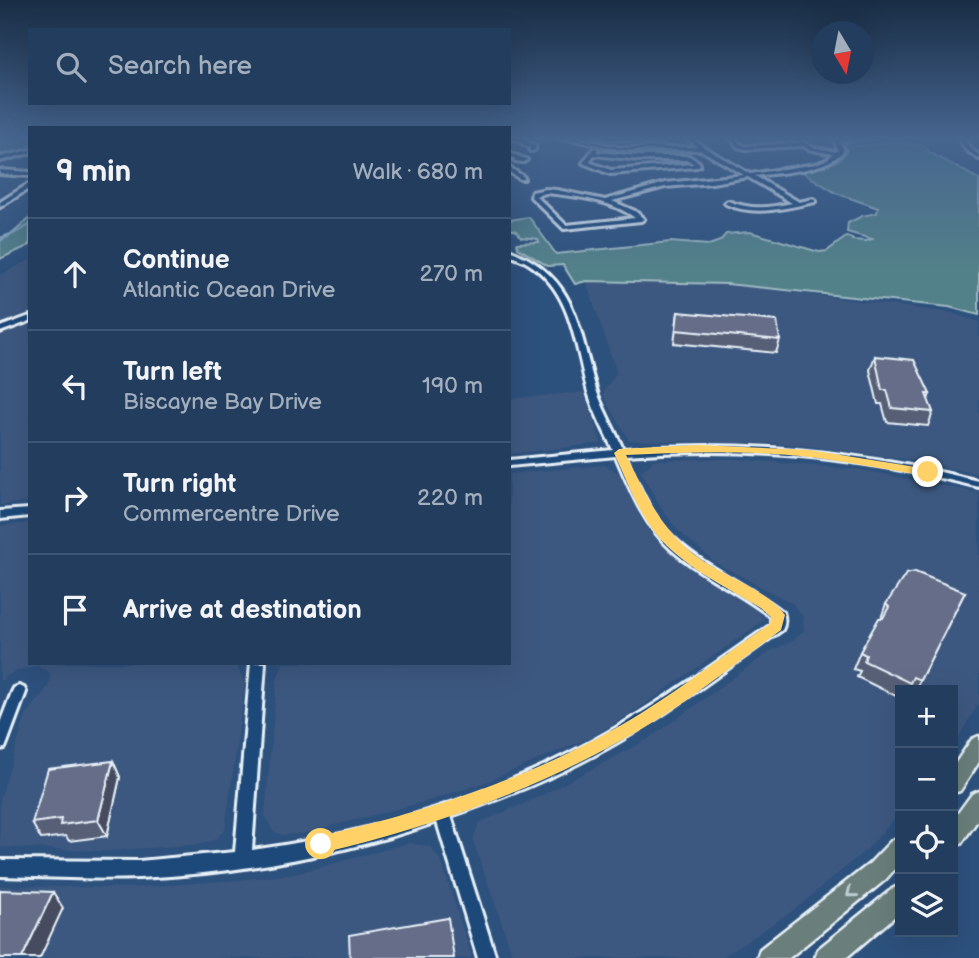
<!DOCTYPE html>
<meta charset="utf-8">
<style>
body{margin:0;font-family:"Balsamiq Sans",sans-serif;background:#2e4867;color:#f1f3f6}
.controls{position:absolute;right:21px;bottom:21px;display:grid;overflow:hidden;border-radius:0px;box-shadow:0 7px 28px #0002}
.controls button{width:63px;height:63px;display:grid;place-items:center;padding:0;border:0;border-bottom:2px solid #3f5673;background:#223d5e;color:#f1f3f6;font:35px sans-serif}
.compass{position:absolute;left:811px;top:21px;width:63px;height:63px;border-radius:50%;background:#223d5e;box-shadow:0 7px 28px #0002;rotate:170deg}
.stop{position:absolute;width:21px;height:21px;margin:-16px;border:5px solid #ffd166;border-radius:50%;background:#fff}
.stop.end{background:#ffd166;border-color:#fff;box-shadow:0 2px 7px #0008}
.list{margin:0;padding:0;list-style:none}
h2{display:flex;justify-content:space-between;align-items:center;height:91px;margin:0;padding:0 28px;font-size:30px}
h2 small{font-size:23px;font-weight:400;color:#a2aebc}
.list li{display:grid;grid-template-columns:46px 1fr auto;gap:21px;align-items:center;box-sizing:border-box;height:112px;padding:0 28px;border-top:2px solid #3f5673}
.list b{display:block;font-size:26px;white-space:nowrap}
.list p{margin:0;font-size:23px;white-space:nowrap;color:#a2aebc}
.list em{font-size:23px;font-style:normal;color:#a2aebc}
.icon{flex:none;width:38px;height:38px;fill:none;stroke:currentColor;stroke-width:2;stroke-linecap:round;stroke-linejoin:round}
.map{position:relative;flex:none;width:979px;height:958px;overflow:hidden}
.search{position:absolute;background:#223d5e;box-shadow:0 7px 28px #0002;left:28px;top:28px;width:483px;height:77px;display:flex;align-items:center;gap:18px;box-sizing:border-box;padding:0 24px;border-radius:0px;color:#a2aebc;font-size:26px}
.panel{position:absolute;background:#223d5e;box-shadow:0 7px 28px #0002;left:28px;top:126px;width:483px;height:539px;border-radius:0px}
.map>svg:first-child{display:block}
.built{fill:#3e5980}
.green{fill:#538189;stroke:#9eb9c0;stroke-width:2}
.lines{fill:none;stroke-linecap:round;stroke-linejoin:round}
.stream{stroke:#87aac6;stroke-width:2}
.minor-casing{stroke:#e8f1f8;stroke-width:6}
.major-casing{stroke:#e8f1f8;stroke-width:5}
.minor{fill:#1f4a7a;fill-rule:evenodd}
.major{fill:#6b7f7c;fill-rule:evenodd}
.wall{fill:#575e75;stroke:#e8f1f8;stroke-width:2}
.shaded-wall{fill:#474c5f;stroke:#e8f1f8;stroke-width:2}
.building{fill:#656d88;stroke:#e8f1f8;stroke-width:2}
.oneway{stroke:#c2cfd3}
.route{fill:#ffd166}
</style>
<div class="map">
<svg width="979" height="958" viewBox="0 0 979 958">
<rect width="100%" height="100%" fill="#2d517d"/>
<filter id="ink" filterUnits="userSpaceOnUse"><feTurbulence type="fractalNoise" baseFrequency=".0143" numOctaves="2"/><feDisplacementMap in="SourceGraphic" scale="14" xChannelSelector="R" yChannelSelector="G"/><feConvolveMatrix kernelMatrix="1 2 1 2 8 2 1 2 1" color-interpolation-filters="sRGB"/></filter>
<g filter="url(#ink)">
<!-- built -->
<path class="built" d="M30,260v52l-30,13v-50z
M586,281l141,3 224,29 28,9v152l-74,-15 -112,-15 -164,-4 -25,-44v-5l13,-18z
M30,322v180l-30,3v-170z
M584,392l17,51 -92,11v-55z
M733,459l128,11 118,23v210l-26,43v-56h-53v123l-32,35 -73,61 -74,49h-207l-41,-118 6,-17 60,-26 108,-57 124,-89 22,-10 11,-10 -1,-14 -11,-14 -76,-40 -38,-33 -14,-18 -23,-41 10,-7 1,-4z
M604,465l15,8 24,50 9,12 32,29 72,45 8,11 -123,87 -50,30 -105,45 -62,20 -121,31 -20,2 -10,-4 -8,-16 12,-135 6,-17h226v-189z
M30,523v140h205l10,20 -20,146 -9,10 -14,5 -96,7 -106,-4v-47l26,-84 22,-29 3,-10 -3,-6 -11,-5 -23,5 -14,10v-155z
M410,843l20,4 11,14 31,97h-472v-72l129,2 110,-8 56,-6z"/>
<!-- green -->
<path class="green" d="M0,137h30v13l-30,8z
M893,142l32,4 4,6 50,27v136l-30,-8 -222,-23 -141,-3 -11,3 -12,-19 -15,1 -30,-18 -1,-5 22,-1 -1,-3 -17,-2 -4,-6 -8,-2v-9l20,-3 27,37 114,-12 39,3 11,-4 6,-7 24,-2 69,20 8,-1 19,-14 6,1v2l14,1 6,-2 -25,-7 1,-9 14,-7 15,-3 1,-5 -42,-15 -35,-22c16,-3 37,-5 46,-20l-1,-7 8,2z
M30,218v27l-30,14v-21l13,-5z"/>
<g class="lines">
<!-- stream -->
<path class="stream" d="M0,241l30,-16"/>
<defs>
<path id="minor" d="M512,137h6l17,9v4l-5,1v-3z
M559,137h9l55,11 74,-1 -11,-10h5l13,10 46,27 66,-10 12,-5 5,-5 -25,-5 -5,-3 -57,3 -8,-2 -9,-10h5l8,8 4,1 54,-3 -3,-3 2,-1 13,8 24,5 2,-2 -5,-13 5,2 38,-2 -37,4 5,9c-17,22 -63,22 -89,26l44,26 14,-3 2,1v2c-30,6 -60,15 -89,2l-1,-1 3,-2c24,9 40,7 64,2l-44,-26 -36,6 -47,4 -53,14 23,10 9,8 -3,2 -77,8 -33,-32 1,-5 14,-3 11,1 48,10 60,-17 79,-8 -43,-25h-78zM546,193c29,3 66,7 89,25l-69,7 -30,-29z
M593,137h21l49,5 -2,1z
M958,137h4l8,11 9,7v4l-13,-9z
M594,148l4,1 -2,3 44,4h49l10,6 1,3 -3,2 -87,7 -27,-11zM594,155l46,5h48l6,4 -83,6 -22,-8z
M30,150v3l-30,8v-4z
M509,153l17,6 1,1 -3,2 -10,-1 2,-2 -7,-3z
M509,167l15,10v2h-4l-11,-7z
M0,170l30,2v4l-30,-2z
M30,183v5l-30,19v-5z
M509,250c71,27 69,83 89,145 7,18 17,36 25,54 124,-9 235,2 356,32v6c-121,-30 -229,-41 -354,-32 12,26 22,55 42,76 32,35 79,52 116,81 2,5 2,13 -1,18 -55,38 -107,79 -164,112 -53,31 -109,54 -167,74l45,142h-18l-41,-136c-95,33 -198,51 -298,56 -46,2 -93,-1 -139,-2v-16l139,1 96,-9 16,-189h14l-13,187c123,-17 247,-55 355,-117 57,-32 110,-71 164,-108v-8c-31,-25 -70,-41 -100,-68 -27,-24 -41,-60 -55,-93l-107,10v-6l104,-10c-8,-18 -18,-36 -24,-55 -14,-46 -15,-102 -60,-131 -6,-4 -13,-6 -20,-9z
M30,316v5l-30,11v-5z
M30,509v7l-30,3v-8z
M19,686l5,2 2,4 -19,51 -2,5 -5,1v-26l12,-31 2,-4z"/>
<path id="major" d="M979,736v26l-19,29 -7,2v-26l19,-28z
M979,791v27l-18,26 -8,3v-27l19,-26z
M900,837v26l-15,17 -96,78h-32l3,-9 109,-85 23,-24z
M900,885v27l-54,46h-31l3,-9 74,-60z"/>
</defs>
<!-- minor casing -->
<use href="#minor" class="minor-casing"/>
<!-- major casing -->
<use href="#major" class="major-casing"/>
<!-- minor -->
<use href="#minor" class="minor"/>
<!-- major -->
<use href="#major" class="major"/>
</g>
<!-- wall -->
<path class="wall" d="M678,312l102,28 -4,13 -102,-10z
M875,356l55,38 -2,6 5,12 -5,14 -41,-4 -5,-18h-4l-8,-34z
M965,592l-50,98h-15v8l-43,-21 3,-6 -7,-2 7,-17 21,-34 5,-14z
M113,761l7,16 -13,59 -38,5 -3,-5 -25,3 -9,-16z"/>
<!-- shaded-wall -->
<path class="shaded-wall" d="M113,761l7,16 -13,59 -9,-16z
M53,892l10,16 -23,50h-18z"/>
<!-- building -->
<path class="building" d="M678,312l99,9 3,19 -104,-10z
M875,356l39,4 16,34h-4l7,18 -41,-4 -5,-18h-5z
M915,572l50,20 -45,88 -7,-3 -3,6 -46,-22 2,-6 -6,-3 19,-34h4l6,-11 -3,-3 20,-30z
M113,761l-15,59 -38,5 1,-6 -29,4 16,-54z
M0,890l53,2 -31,66h-22z
M448,918l6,40h-104l-1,-23z"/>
<!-- one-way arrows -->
<defs><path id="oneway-chevron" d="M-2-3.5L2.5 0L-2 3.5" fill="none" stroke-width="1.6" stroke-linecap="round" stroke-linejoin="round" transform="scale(1.75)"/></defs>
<use class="oneway" href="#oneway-chevron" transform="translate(851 893) rotate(141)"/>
</g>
<!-- sky -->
<linearGradient id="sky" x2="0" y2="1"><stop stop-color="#192d45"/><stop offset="0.51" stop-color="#46658f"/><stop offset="1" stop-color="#46658f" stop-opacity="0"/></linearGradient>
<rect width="979" height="271" fill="url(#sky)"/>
<!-- route -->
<path class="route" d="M698,445l111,5 119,19 6,3 -6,4c-39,-6 -78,-14 -118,-19 -61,-7 -123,-5 -184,-2 20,41 36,77 74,104 24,17 68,32 85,56l-4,15c-43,31 -85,66 -130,93 -102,62 -214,103 -330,130l-7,-3 -2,-6 2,-6 7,-2c110,-25 225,-63 322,-124 43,-27 84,-59 127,-88l1,-7 -10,-9c-41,-25 -93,-48 -117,-92 -12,-20 -20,-42 -30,-63l5,-4z"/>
</svg>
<div class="controls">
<button>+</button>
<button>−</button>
<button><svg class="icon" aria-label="locate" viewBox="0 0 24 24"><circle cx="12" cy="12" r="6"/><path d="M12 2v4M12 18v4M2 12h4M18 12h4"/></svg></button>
<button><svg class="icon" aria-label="layers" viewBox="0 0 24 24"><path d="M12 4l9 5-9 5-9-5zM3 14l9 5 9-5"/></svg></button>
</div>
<svg class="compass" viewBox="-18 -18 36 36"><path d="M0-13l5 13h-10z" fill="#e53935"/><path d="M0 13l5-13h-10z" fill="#a2aebc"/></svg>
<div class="stop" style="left:321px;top:844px"></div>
<div class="stop end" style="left:928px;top:472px"></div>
<div class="search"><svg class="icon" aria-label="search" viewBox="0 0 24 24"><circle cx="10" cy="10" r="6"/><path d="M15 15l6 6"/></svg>Search here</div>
<section class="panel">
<h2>9 min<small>Walk · 680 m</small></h2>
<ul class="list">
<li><svg class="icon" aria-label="ahead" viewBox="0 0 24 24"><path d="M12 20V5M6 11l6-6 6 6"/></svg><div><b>Continue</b><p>Atlantic Ocean Drive</p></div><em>270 m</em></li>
<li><svg class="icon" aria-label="left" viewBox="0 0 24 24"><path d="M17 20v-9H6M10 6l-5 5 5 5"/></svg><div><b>Turn left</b><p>Biscayne Bay Drive</p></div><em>190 m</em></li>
<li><svg class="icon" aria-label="right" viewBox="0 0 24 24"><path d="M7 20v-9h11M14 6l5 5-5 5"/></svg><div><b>Turn right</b><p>Commercentre Drive</p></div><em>220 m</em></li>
<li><svg class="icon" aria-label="arrive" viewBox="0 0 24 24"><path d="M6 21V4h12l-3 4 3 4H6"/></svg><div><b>Arrive at destination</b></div></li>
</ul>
</section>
</div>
